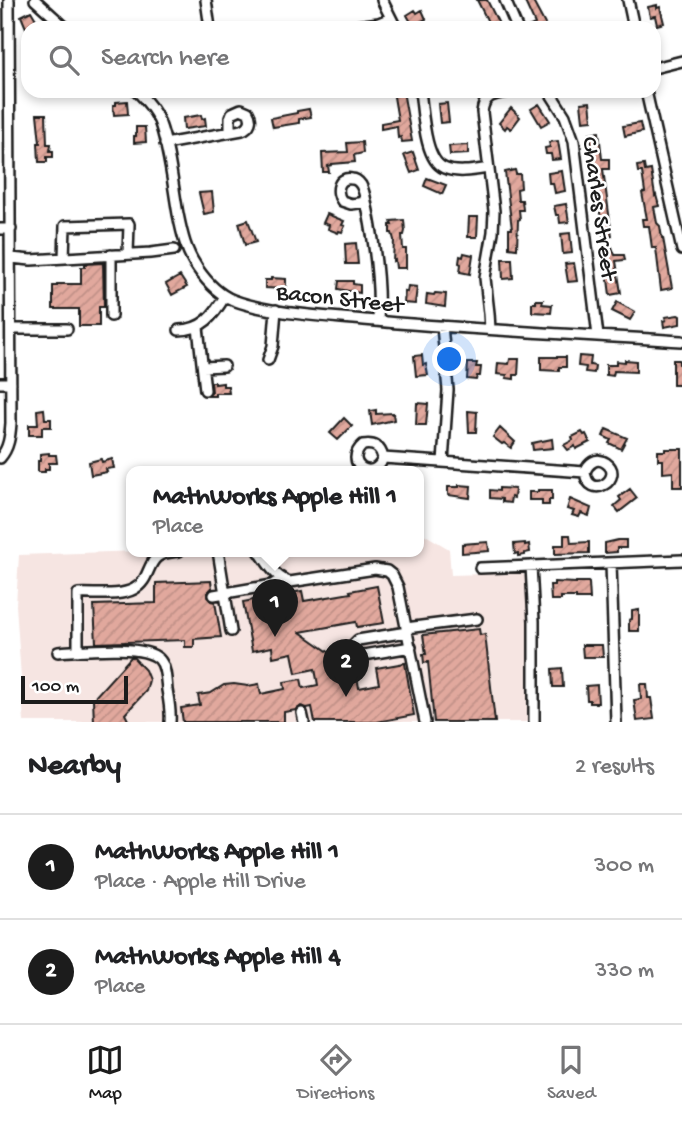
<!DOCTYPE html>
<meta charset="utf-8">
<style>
body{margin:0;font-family:"Gochi Hand",sans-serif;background:#f6f6f6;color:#202124}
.scale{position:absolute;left:21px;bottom:18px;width:107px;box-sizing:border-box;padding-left:7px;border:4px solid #1c1c1c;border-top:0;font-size:19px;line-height:24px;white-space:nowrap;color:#1c1c1c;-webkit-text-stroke:5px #fff;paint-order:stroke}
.you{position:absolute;left:450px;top:360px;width:24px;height:24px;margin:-18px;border:5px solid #fff;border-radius:50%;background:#1a73e8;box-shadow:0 0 0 10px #1a73e833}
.badge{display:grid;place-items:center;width:46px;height:46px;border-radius:50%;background:#1c1c1c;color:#fff;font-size:23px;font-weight:700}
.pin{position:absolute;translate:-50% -58px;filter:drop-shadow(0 2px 4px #0008)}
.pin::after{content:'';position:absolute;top:37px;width:24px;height:21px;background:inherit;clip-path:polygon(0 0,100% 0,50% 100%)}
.popup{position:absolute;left:126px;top:466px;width:298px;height:91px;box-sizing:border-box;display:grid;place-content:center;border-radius:14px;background:#fff;filter:drop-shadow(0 2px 5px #0005);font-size:23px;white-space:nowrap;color:#757577}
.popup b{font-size:26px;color:#202124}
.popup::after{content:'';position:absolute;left:50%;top:100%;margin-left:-14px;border:14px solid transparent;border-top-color:#fff}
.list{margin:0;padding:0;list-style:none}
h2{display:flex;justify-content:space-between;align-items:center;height:91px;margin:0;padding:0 28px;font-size:30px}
h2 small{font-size:23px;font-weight:400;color:#757577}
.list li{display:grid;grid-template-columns:46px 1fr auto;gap:21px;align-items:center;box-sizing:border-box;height:105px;padding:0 28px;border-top:2px solid #e0e0e0}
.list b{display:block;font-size:26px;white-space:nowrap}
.list p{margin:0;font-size:23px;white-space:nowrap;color:#757577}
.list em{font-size:23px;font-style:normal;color:#757577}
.icon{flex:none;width:38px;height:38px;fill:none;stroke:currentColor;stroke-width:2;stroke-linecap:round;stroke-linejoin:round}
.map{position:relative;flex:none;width:682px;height:722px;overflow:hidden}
.search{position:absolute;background:#fff;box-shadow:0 4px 10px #0003;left:21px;right:21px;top:21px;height:77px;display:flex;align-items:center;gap:18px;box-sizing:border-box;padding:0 24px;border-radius:21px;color:#757577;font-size:26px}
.sheet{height:301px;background:#fff}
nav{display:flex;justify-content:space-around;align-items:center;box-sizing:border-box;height:98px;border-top:2px solid #e0e0e0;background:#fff;font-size:19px;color:#757577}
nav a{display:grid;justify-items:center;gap:4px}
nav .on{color:#1c1c1c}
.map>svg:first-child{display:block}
.built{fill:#f6e5e2}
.building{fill:url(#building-hatch);stroke:#1c1c1c;stroke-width:2}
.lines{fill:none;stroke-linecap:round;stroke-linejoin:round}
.minor-casing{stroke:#1c1c1c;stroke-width:14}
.minor{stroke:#fff;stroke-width:9}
.labels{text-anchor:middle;stroke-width:5;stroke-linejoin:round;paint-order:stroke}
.street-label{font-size:24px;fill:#1c1c1c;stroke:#fff}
</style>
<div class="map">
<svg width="682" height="722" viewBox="0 0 682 722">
<defs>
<pattern id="building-hatch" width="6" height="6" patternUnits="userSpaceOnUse" patternTransform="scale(1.75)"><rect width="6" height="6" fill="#e1a89d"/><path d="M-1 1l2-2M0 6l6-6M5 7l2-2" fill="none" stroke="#c09087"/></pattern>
</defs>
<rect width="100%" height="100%" fill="#fff"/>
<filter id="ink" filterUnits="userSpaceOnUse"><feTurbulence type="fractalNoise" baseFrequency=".0143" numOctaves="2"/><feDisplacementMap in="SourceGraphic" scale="14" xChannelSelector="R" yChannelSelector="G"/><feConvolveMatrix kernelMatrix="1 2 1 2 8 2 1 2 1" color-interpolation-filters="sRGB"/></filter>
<g filter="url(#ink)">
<!-- built -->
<path class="built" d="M419,531l30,18 2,26 71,-2 5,5 2,52 -1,92h-504l-8,-117 3,-50 121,-4h278z"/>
<!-- building -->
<path class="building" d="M477,0h10l12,24 -8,4z
M524,0h8l15,28h-21l9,-4z
M657,5v3l3,-1 4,16 -7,2 -2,-9 -5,1 -2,-10z
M415,10l2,3 5,-3 4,9 -13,7 -6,-11z
M31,11l9,15 -4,2h-10l-5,-12z
M393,91h10l9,50 -10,1 -1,-5 -3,1 -1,-12 -16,3v-6l17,-3z
M127,101l1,13 -14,1 -1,-10h3v-3z
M590,102l2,18 -9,1 -2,-18z
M447,103l2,19 -9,1 -2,-19z
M539,104l11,17 -9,5 -10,-17z
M511,108l9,9 -9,12 -4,-3 -2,3 -6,-6z
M309,109l2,8 -12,2v4l-26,4 -2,-9 26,-5v-2z
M37,114h9l1,30h4l-1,7h3v6h-6v5h-8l-1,-19h2z
M201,115l1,4 3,-1 1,8 -22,3 -1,-11z
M640,123l2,9 -17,4 -2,-10z
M136,127h9l1,15 -12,1v-7h2z
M599,132l3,27h7v10h-6l9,67 -9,1 -13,-104z
M558,141l3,18 -9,1 -1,-6h-5l-1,-6 5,-1 -1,-5z
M362,142l1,11 -9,2 1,7 -23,2v1l-4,1 1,6h-6l-1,-19 26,-1 -1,-9z
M468,145v9l-18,1 -1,-9z
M413,152l6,18 -8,3 -7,-18z
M644,165l1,6 6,-1 4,26 1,-1 3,11 -5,1 3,16 3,3 2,12h1l9,50 -11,2 -5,-42h-4l-3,-22h-6l-1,-7h5l-5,-26 3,-1 -3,-20h-4l-1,-6z
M515,170l1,4h4l1,14 -4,1 1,11h4l1,10h-4l1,9 -2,1 -1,29 -8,-1v-19h3l-7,-57z
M562,171l3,20 -10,2 -2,-10h-4l-1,-10z
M427,178l19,7 -4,9 -18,-8z
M212,192l2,20 -10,2 -5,-21z
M566,204l3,18 -9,1 -1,-8h-3l-2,-9z
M327,214l17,7 -2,4 3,1 -3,6 -3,-1 -1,2 -10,-4 1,-4 -6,-2z
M469,217h9l-1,20h-9z
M248,220l8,22 -11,3 -6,-22z
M404,220l1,11 -1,4h-2l1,14h3v19h-10l-1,-8 -2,1 1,-21 -2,-7h-2v-8h2l-1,-4z
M570,233l2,20 -9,1 -2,-20z
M356,243l2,21h-12l-1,-20z
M612,247l3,8h9l1,5 -9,1 5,32 -11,2 -6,-47z
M464,253l9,2 -3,19 -10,-2 1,-8 -2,-1 1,-7 3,1z
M502,259h10l1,19 -10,1z
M103,263l1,44h-5v19h-20v-17h-26v-23h4v-2h24v-17h4v-3z
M574,263l3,18 -9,1 -3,-18z
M180,276l7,11 -15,8 -6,-11z
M271,278l15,1v10l-21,-1v-8h6z
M339,281h14v3l7,1v8l-22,-4z
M408,286l9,1 -2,17 -11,-1 1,-12 2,1z
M435,293l11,1 -1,13 -19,-3 1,-10 7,1z
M536,300h7l-1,4 10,1 -1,8 -19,-1v-9h4z
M617,302l18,10 -5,8 -18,-9z
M678,315l2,1v8l-16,3 -1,-6 3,-1 -1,-3z
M422,355l1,10 3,-1 2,11 -12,1 -2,-20z
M579,356l12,1 -1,8 5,1 -1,7 -9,-1 1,-5 -8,-1z
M541,357h25v10h-7v4l-18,-1z
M510,359h9l-1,16h-4v4l-8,-1 1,-3 -10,-1 1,-11 11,1z
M625,360l11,1v11l-22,-1 -1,5 -7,-1v-10h10v-4l9,1z
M673,360h6v4h3l-2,21h-7z
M468,363h9l-1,4h5l-1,9h-3l-1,4 -9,-1z
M211,382h4v2l8,-1v3h5l1,7h-14v3h-7l4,-4z
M417,403l11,1 -2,21h-10z
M44,409l1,10h6v8h-9v8h-13v-10h9l-1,-15z
M376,410v4l17,-1 1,7 -22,5 -2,-14z
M468,411l9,1 -1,20h-7z
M344,418l8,8 -14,14 -8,-7z
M500,428l15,14 -4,6 -7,-5 -2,1 -9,-7z
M606,429l21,9 -6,11 -12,-6 2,-3 -8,-4z
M582,432l2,3 2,-1 4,8 -14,7 -1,-3 -7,4 -4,-5 9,-5 -1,-3z
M552,439l1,9 -20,2 -1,-7z
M665,449h17v38h-9v-15l-10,1v-13h-5v-9h7z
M49,453v2h7l1,8h-8v6h-4v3h-7v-11h2v-7z
M101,459l1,3 10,-3 2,9 -8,1 1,3 -16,3 -2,-13z
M459,485l12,1 -1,12 -22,-3v-8h11z
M499,488l16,1 -1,9 -3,-1 -1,6 -8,-1v-3l-12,-1v-8l9,1z
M630,489l7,9 -18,14 -5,-6 7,-6 -2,-3z
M538,490h14v10h-3v5h-7v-5h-13v-8h9z
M570,499l21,9 -2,8 -8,-3 -2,4 -7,-2 2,-4 -7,-2z
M564,535h6l1,8 18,-1v11l-34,1v-9h9z
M618,540h8v8h-9v4l-12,1v-10z
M488,542l1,9 -27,2v-9z
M525,543v2l4,-1 1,8 -5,1v2l-7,1v-3l-3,1 -1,-10z
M211,581l1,7 -4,4 -1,5 4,4 4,1 6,35 -27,2v8h-9v-7l-89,3 -2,-38 62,-2v-20z
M554,582l22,1v-1h12l1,1 1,16h-14v-2h-15v3h-10l-1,-15h4z
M377,586l7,37 -27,4 -1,-5 -56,10 56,39 3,17 20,-4 -3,-16 29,-5 9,52 -37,7h-62l-3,-15 -5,1 -6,-2 -5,4 -12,2v10h-101l-2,-14 19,-3 -2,-10 13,-2 13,-8 10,-1 14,2 11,-2 2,10 24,-5 -1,-7 17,-3 2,9 15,-3 -3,-16 -19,4 -4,-20 -19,4 -1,-10 -20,4 -9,-49 59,-11 2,10 47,-8 -1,-2z
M639,610v21h-10v-11l3,-1v-8z
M479,629l1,6 5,-1 10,88h-61l-6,-60 -4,1 -1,-9h3l-3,-19z
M582,645h20l1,12h-20z
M131,657h2l12,13 4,10 -3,11 -21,23 4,8h-35l-1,-23z
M562,668l1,19h-10l-1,-18z
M640,684h7l1,14h3l3,21 -17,2 -3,-21 7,-1z
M597,685l1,18h-8v-3h-3l-1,-14z"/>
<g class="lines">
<defs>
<path id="minor" d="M35,0l31,28
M206,0l4,28
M382,0l14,28
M505,0l12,28
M628,0l6,28
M342,28l37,-5 12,-5
M654,68l28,-7
M137,91c9,9 17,18 22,30 10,26 14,65 19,93 4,20 8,38 20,55 9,13 20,25 35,31 37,14 92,16 131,20 106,10 212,14 318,21
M420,91c3,19 4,69 24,77 13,6 32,2 45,0
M549,91l16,25 9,25 24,195
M646,91l36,159
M165,144l77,-14c8,-3 11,-10 6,-18l-7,-3 -9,4 -2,5v14
M366,202l-15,2 -9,-3c-7,-9 -4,-25 10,-22 4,0 7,3 9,6 4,7 5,18 7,26 7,36 12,74 10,110
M0,229h11
M111,255v61
M11,258l20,2 120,-7 23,-3
M64,258l1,-32 64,-2 -1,30
M442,326l6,64 -5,72
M198,327l7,63
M11,329h56
M490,329l-1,-16 -4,-35 8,-46 1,-21 -12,-99c2,-19 15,-18 32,-21
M179,330c24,0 35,-15 46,-34
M268,360l5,-14 3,-36
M203,367l21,-1
M0,383h11
M0,458c9,-10 10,-22 11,-35l-2,-423
M383,458c-2,-11 -9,-15 -20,-13 -21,18 11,39 20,13l202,14c4,31 41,5 21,-9 -10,-7 -18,1 -21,9
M218,551l13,80
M259,551c9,12 16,27 31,31l85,-13 12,2 5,4 6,12 27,135
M611,563l5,159
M531,566l3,55v101
M480,568l202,-8
M214,595l58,-10 9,-6
M406,628l71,-9
M407,632l-49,8 -4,4 -1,5 3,5 8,1 47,-8
M78,651v-57c17,-1 41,3 56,-5 15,-8 13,-24 23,-32 6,-5 16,-5 22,-6
M58,652c22,-1 85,-9 101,7 7,7 7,21 8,31 2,11 4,21 3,32
M302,713l2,9"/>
</defs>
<!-- minor casing -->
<use href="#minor" class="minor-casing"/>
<!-- minor -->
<use href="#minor" class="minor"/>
</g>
</g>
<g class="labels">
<!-- street labels -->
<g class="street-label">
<text transform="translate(601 208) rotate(82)" y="8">Charles Street</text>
<text transform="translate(340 297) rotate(6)" y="8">Bacon Street</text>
</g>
</g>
</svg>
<div class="scale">100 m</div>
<div class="you"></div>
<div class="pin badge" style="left:275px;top:637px">1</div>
<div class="popup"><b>MathWorks Apple Hill 1</b>Place</div>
<div class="pin badge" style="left:346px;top:697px">2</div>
<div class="search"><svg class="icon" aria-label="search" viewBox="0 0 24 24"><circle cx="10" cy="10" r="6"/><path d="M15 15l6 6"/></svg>Search here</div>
</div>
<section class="sheet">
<h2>Nearby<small>2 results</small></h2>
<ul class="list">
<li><span class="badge">1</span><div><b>MathWorks Apple Hill 1</b><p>Place · Apple Hill Drive</p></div><em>300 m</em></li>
<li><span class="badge">2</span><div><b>MathWorks Apple Hill 4</b><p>Place</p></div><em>330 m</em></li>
</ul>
</section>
<nav>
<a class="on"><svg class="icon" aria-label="map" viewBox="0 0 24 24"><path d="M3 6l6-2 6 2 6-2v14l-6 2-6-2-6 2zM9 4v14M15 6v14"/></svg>Map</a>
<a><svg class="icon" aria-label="directions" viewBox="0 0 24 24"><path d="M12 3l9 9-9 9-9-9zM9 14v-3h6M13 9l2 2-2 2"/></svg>Directions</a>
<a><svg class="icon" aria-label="saved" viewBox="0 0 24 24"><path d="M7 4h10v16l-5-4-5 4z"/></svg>Saved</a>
</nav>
